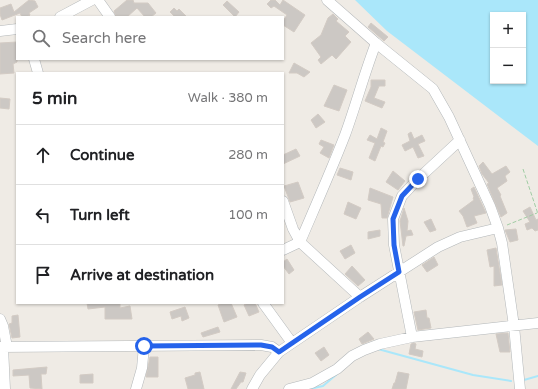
<!DOCTYPE html>
<meta charset="utf-8">
<style>
body{margin:0;font-family:"Varela Round",sans-serif;background:#f6f6f6;color:#202124}
.controls{position:absolute;right:12px;top:12px;display:grid;overflow:hidden;border-radius:0px;box-shadow:0 1px 3px #0004}
.controls button{width:36px;height:36px;display:grid;place-items:center;padding:0;border:0;border-bottom:1px solid #e0e0e0;background:#fff;color:#202124;font:20px sans-serif}
.stop{position:absolute;width:12px;height:12px;margin:-9px;border:3px solid #2563eb;border-radius:50%;background:#fff}
.stop.end{background:#2563eb;border-color:#fff;box-shadow:0 1px 4px #0008}
.list{margin:0;padding:0;list-style:none}
h2{display:flex;justify-content:space-between;align-items:center;height:52px;margin:0;padding:0 16px;font-size:17px}
h2 small{font-size:13px;font-weight:400;color:#757577}
.list li{display:grid;grid-template-columns:26px 1fr auto;gap:12px;align-items:center;box-sizing:border-box;height:60px;padding:0 16px;border-top:1px solid #e0e0e0}
.list b{display:block;font-size:15px;white-space:nowrap}
.list em{font-size:13px;font-style:normal;color:#757577}
.icon{flex:none;width:22px;height:22px;fill:none;stroke:currentColor;stroke-width:2;stroke-linecap:round;stroke-linejoin:round}
.map{position:relative;flex:none;width:538px;height:389px;overflow:hidden}
.search{position:absolute;background:#fff;box-shadow:0 1px 3px #0004;left:16px;top:16px;width:268px;height:44px;display:flex;align-items:center;gap:10px;box-sizing:border-box;padding:0 14px;border-radius:0px;color:#757577;font-size:15px}
.panel{position:absolute;background:#fff;box-shadow:0 1px 3px #0004;left:16px;top:72px;width:268px;height:232px;border-radius:0px}
.map>svg:first-child{display:block}
.water{fill:#aae7fa;fill-rule:evenodd}
.lines{fill:none;stroke-linecap:round;stroke-linejoin:round}
.stream{stroke:#aae7fa;stroke-width:2}
.building{fill:#ccc8c4;stroke:#d3cbc4}
.minor-casing{stroke:#b3b7b9;stroke-width:11}
.path{stroke:#a1cda4;stroke-width:1;stroke-dasharray:4 2;stroke-linecap:butt}
.minor{stroke:#fff;stroke-width:10}
.route{stroke:#2563eb;stroke-width:5}
</style>
<div class="map">
<svg width="538" height="389" viewBox="0 0 538 389">
<rect width="100%" height="100%" fill="#efebe5"/>
<!-- water -->
<path class="water" d="M355,0h183v146l-151,-115zM493,15h30v66h-30z"/>
<g class="lines">
<!-- stream -->
<path class="stream" d="M378,349l95,26 38,6
M524,380l14,-4
M309,389l14,-3 14,-12"/>
</g>
<!-- building -->
<path class="building" d="M29,0l6,1 3,6 -9,6 1,2 -3,2h-5l-2,-4 -18,7 -2,-6v-6l11,-4 3,8z
M127,0h6l1,3h14l8,10 -5,4h-6l-8,-9 -10,9h-11l-2,-6z
M271,0h4l5,5 3,-5 22,15 -11,17 -11,-7v-4l4,-6 -13,-9 -3,2 -4,-4z
M227,1l12,11 -4,5 -12,-12z
M174,8l3,3 2,-2 8,8h-12l-5,-5z
M333,14l5,5 -2,2 13,11 -4,4 6,6 -15,17 -4,-4 -11,9 -3,-4 3,-3 -10,-14 10,-8 7,-17z
M371,23l17,14 -4,4 -16,-14z
M17,42v20l-4,2 1,9 -14,1v-31z
M294,63l16,9 -6,5 -7,-4h-8z
M371,80h14v6h-6l-5,12 11,4 -3,6 -17,-7 6,-14z
M334,85l13,5 -8,21 -15,-5z
M0,98l10,1 -1,10 -9,-1z
M318,114l7,8 -9,6 -5,-8z
M381,128l6,3 -4,11 2,1 -2,4 -2,-1 -6,15 -6,-3 6,-15 -8,-3 3,-5 7,4z
M411,132l3,7 8,-4 3,6 -7,3 6,12 -6,2 -5,-11 -8,4 -3,-6 8,-4 -2,-7z
M321,140l13,5 -5,13 -9,-5 4,-6 -5,-3z
M296,149l4,7 -17,8v-9z
M483,162l9,12 14,-8 4,6 -5,4 2,5 -10,7 4,7 -1,1 7,17 -6,4 -14,-33 2,-1 -7,-9 -3,-8z
M340,168l13,4 -2,8 -14,-5z
M393,171l12,10 -7,9 -12,-8z
M298,182l6,16 -14,4 -6,-16z
M474,187l12,26 -12,3 3,7 -10,4 -4,-11 -4,-5 15,-11 -1,-2 1,-1 -3,-8z
M370,188l23,9 -6,21h-5l-1,-14 -13,-4z
M348,202l13,6 -5,11 -12,-5z
M530,207l6,13 2,-1v11l-3,1 -3,-3 -5,2 -2,-6 5,-2 -7,-11z
M404,208l4,13 -1,10 4,-1 2,5 -7,1 -2,10h-1l-3,-25z
M431,219l5,11 -6,2 -6,-10z
M516,229l2,11 -8,2 -5,-12z
M380,230v6l-12,3v-7z
M351,245l4,8 -10,6 -5,-8z
M496,248l6,37 -8,1v-20l-4,1 -3,-17z
M434,257l4,8 -11,7 -5,-7z
M287,259l7,11 -5,4 -6,-8v-4z
M352,266l13,14 -7,6 -13,-12z
M87,303h33v5l10,-2 2,13h-27v-12l-17,2z
M223,303h8l6,14 -13,5 -6,-17z
M248,303h7l4,9 -10,4 -5,-11z
M185,307l4,11 -7,3 -1,-5 -9,3 -2,-7z
M426,310l1,8h2l2,10 -13,2 -4,-18z
M18,315l2,22 -8,1 -3,-14 3,-1v-7z
M218,327l2,5 -17,5 -2,-4z
M368,332l6,7 -12,5 -3,-5z
M508,333l2,19h-10l-4,-18z
M414,343l2,1 -1,5 8,2 -1,6 -13,-3 2,-10z
M324,347l5,8 -8,6 -6,-8z
M150,357h8v20h-12z
M47,367l-1,7h-5l1,15 -12,-1 -1,-13 -16,1v-6z
M200,372l4,17h-16l-3,-11 10,-3v-2z
M240,372l6,1 -3,9h-2l-5,7h-5z
M398,372l11,2 -3,15h-14l2,-6h1z
M93,374v9h-13v-8z"/>
<g class="lines">
<defs>
<path id="minor" d="M98,0l12,17
M327,0l49,43 57,46 16,28 41,89 8,22 4,15 12,83 6,63
M60,17l32,-17
M0,31l17,-2
M34,59l4,14
M283,201l10,28 7,13 60,55
M283,250l17,-8c15,-35 31,-71 45,-107 11,-30 19,-61 31,-92
M263,303l29,40
M0,319l3,7 4,21
M412,337l-18,-92 -1,-26 9,-23 16,-17 42,-39
M0,347l261,-2 11,2 7,5
M3,347l2,42
M136,389l6,-21 2,-22
M252,389l8,-14 19,-23 81,-55 78,-50 22,-10 38,-9
M289,389l23,-6 25,-14 15,-13 12,-6 16,-6 32,-7 126,-14"/>
</defs>
<!-- minor casing -->
<use href="#minor" class="minor-casing"/>
<!-- path -->
<path class="path" d="M523,169l15,45
M507,225l30,-12"/>
<!-- minor -->
<use href="#minor" class="minor"/>
</g>
<g class="lines">
<!-- route -->
<path class="route" d="M144,346l117,-1 11,2 7,5 81,-55 39,-25 -5,-27 -1,-26 9,-23 16,-17"/>
</g>
</svg>
<div class="controls">
<button>+</button>
<button>−</button>
</div>
<div class="stop" style="left:144px;top:346px"></div>
<div class="stop end" style="left:418px;top:179px"></div>
<div class="search"><svg class="icon" aria-label="search" viewBox="0 0 24 24"><circle cx="10" cy="10" r="6"/><path d="M15 15l6 6"/></svg>Search here</div>
<section class="panel">
<h2>5 min<small>Walk · 380 m</small></h2>
<ul class="list">
<li><svg class="icon" aria-label="ahead" viewBox="0 0 24 24"><path d="M12 20V5M6 11l6-6 6 6"/></svg><div><b>Continue</b></div><em>280 m</em></li>
<li><svg class="icon" aria-label="left" viewBox="0 0 24 24"><path d="M17 20v-9H6M10 6l-5 5 5 5"/></svg><div><b>Turn left</b></div><em>100 m</em></li>
<li><svg class="icon" aria-label="arrive" viewBox="0 0 24 24"><path d="M6 21V4h12l-3 4 3 4H6"/></svg><div><b>Arrive at destination</b></div></li>
</ul>
</section>
</div>
